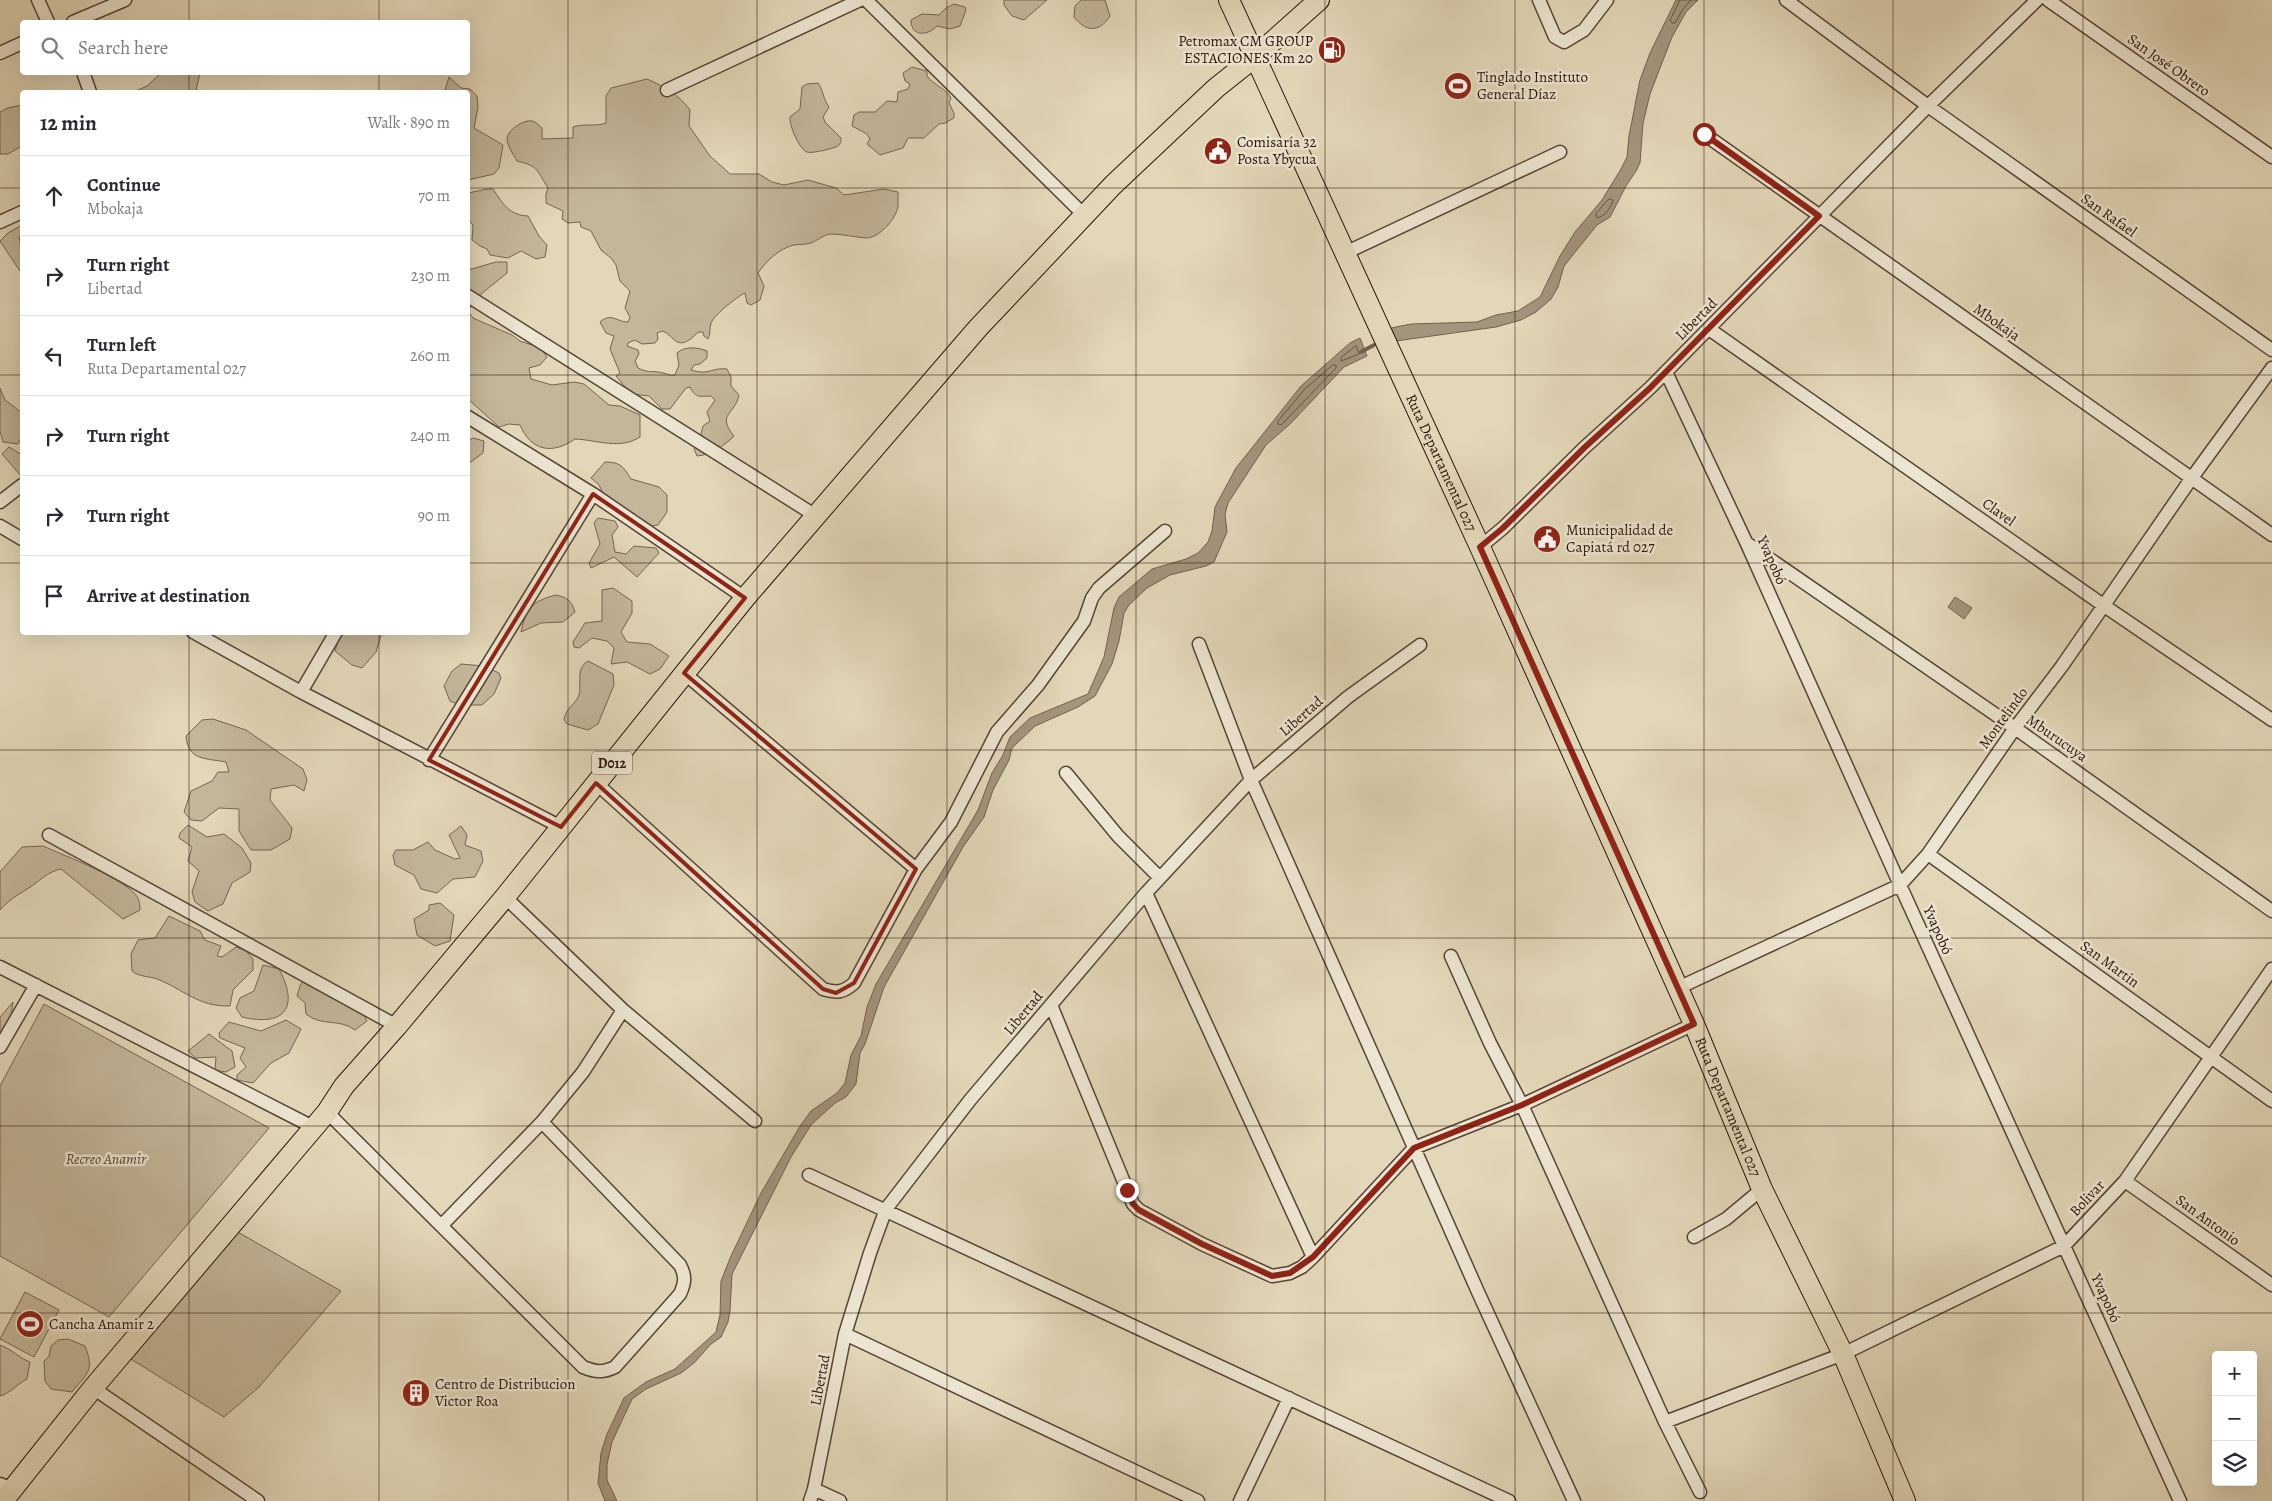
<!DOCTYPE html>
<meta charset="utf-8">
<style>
body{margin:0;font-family:Alegreya,serif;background:#f2f2f3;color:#2b2b33}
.controls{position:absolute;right:15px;bottom:15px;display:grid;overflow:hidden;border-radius:5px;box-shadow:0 5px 20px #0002}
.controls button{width:45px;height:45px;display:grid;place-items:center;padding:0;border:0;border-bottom:1px solid #e1e1e2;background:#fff;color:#2b2b33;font:25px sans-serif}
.stop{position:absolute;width:15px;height:15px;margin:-11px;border:4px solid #8f2418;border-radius:50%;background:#fff}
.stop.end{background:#8f2418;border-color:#fff;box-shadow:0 1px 5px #0008}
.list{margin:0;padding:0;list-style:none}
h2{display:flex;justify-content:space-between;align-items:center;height:65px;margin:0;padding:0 20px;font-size:21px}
h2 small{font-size:16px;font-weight:400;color:#7c7c81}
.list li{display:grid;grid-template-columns:32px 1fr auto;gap:15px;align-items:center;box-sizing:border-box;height:80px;padding:0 20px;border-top:1px solid #e1e1e2}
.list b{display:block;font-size:19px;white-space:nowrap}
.list p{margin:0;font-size:16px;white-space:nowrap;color:#7c7c81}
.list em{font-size:16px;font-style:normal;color:#7c7c81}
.icon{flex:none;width:28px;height:28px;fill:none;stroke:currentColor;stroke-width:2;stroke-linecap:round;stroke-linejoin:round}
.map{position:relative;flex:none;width:2272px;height:1501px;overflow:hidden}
.search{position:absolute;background:#fff;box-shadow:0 5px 20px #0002;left:20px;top:20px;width:450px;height:55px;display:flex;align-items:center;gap:12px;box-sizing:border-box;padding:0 18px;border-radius:5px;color:#7c7c81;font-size:19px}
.panel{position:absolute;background:#fff;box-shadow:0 5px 20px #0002;left:20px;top:90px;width:450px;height:545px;border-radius:5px}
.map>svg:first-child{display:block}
.green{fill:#c3b69a;stroke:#766452}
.water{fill:#a3947d;stroke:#72604f}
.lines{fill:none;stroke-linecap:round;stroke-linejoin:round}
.shore{stroke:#665444;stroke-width:1}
.stream{stroke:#72604f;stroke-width:4}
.street-casing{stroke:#574436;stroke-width:15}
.primary-casing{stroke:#29130a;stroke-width:22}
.street{stroke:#ece5d1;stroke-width:12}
.primary{stroke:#e2d7b8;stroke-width:20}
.route{stroke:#8f2418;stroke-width:6}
.marked{fill:none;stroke:#8f2418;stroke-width:4;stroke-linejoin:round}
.grid{fill:none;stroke:#29130a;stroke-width:1;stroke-opacity:0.55}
.labels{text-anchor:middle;stroke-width:5;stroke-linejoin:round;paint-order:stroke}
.shield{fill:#ece5d1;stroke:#645246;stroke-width:1}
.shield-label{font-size:14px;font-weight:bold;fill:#29130a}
.poi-label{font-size:15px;fill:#29130a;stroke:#ece5d1;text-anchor:start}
.street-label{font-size:15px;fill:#29130a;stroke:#ece5d1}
.park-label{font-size:15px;font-style:italic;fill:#574435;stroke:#ece5d1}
</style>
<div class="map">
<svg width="2272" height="1501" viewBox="0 0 2272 1501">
<rect width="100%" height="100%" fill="#e2d7b8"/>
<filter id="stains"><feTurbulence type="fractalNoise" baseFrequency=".004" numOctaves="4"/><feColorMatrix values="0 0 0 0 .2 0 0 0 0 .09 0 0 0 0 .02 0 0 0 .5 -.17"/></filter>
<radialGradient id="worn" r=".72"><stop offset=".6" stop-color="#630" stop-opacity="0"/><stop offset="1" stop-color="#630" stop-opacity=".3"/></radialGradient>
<!-- green -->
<path class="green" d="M1004,0h43l-23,20 -12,-4 -8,-11z
M1081,0h24l5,16c-11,17 -24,16 -36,1l1,-11z
M954,4l11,3 1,3 -6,16 -10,3 -13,-3c-9,10 -26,11 -26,-6l11,-6 17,1 7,-7z
M912,67l15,4v5c6,9 19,12 24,22l-2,5 5,10v5l-9,5 -6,1 -15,14h-16l-5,10 -23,7 -13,-11 3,-5 -3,-5 -15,-8 2,-11 5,-3h16l12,-11 10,1 1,-10 10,-3 2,-5 -5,-3 -2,-8z
M162,72l38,1 -4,17 10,2h-72l13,-6z
M449,77l12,11 9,1 7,7 1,11 -4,21 29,17 -4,23 -5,6 -26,6v-88h-20l-3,-2z
M647,79c18,8 31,15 43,31l-1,16 21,30 20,18h29l13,8 12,3 24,-5 28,8 8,7 40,-6 14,3c0,5 0,11 0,15 -3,13 -19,31 -32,31 -12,-1 -23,-4 -35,-4 -8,1 -11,5 -18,8 -5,3 -13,2 -19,3 -14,3 -28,16 -36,28l6,13 -4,14 -9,5 -4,-2 -2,-10c-7,3 -31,22 -34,30 -2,6 0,11 -3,16l-4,-3 -1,-4h-4c-4,2 -6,6 -10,8 -14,9 -16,-6 -27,-9l-5,2 1,6 -3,4 -13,1 -7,-4 -7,3 -1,3 11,4 1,4 -4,7 3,7c11,6 16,2 25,5 6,1 6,3 12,2l4,-10 -2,-12c8,-7 20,-6 30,-2v7l-7,6 -6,1 -3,5c18,6 21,-3 36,-1l4,8v9l8,9c-4,20 -23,19 -5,41 -10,10 -23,19 -37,20l-3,-7 7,-15 2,-8 7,-5 -3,-9 8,-12 -4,-4c-11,0 -15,3 -21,-9l-4,1 -16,21h-8l-13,-13 -18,-2 -15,-18 4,-3 -10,-24 4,-13 -8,-3 -6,-11c12,-10 16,0 28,0l2,-5 -5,-9 5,-17 -10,-10 -4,-16 -5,-7 -10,-8 -10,-19 -10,-4 -1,-5 -12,1 -6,-4 1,-8 -17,-8v-9l2,-6c-11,-17 -9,-22 -31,-27 -4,-7 -10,-15 -10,-23 1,-8 17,-19 25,-17 4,1 7,4 10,7v11l31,-1v-11c11,-4 22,0 33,-4v-27l5,-8z
M818,83c5,6 5,16 11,24l-6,10 2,5 16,16c0,4 0,5 -3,8 -2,2 -27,8 -31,6 -8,-3 -18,-27 -17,-35l10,-8 2,-22 5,-3z
M22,105v41l-14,8h-8v-42l8,-4z
M487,189h6c10,15 16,26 35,27l11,20 8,9 -2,12 -9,2 -15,-8 -13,7 -18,-3 -3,-6 -7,-3 -8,-6 1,-15 -5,-6v-26z
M22,225v11l-3,1 3,15v22l-22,-33 8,-8z
M496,262h11v11l-26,21 -5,10 -8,5v-39z
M468,311l5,7 39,17 8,6 21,7 6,9 -7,8 -11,3 2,11 21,6 22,-3 10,2 25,21 11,1 20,9v22c-20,13 -43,3 -65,2 -23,16 -44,12 -55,-14l-11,-1 -10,3 -31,-28z
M0,388l5,12 17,13v23l-4,8 -15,-2 -3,-11z
M473,438l11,3 -1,12 -15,11v-23z
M9,447l13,8v22l-20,-23z
M605,462c15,0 18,4 26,17l28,8 8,8v17l-9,13 -6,1 -46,-27 -7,-14 -8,-7z
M598,518l17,3 3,6 -6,8 3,17 11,2 8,-8 22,2 3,5 -22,24 -23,-20 -23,11 -2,-5 11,-19 -6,-21z
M613,588l19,13v12l-11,19 6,10 23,2 19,12 -9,13 -10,5 -23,-12 -16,2 3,-16 -7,-7 -15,-3 -13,10 -5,-1 -1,-5 12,-19 17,-2v-31z
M556,595c12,3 15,5 19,17l-12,10 -22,1 -20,9c5,-24 11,-31 35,-37z
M344,633h32l5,2 -5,17 -14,16 -10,-3 -17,-14 5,-16z
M588,661l25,13 1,11 -16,39 -10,6 -21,-6 -3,-4c1,-11 12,-16 15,-25 3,-12 -4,-26 9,-34z
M461,664l23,2 15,7 2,5 -7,16 -12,11h-22l-10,-4 -6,-15 8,-15z
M213,719l33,11 57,39 4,11 -3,11 -10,-6 -23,4 -1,11 22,28 -2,11 -19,11h-20l-12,-19v-22l-20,-1 -17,13 -11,-1 -7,-8 7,-21 21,-10 6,-9h11l-3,-10c-20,-4 -38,-1 -40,-26l16,-16z
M188,825l19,12 17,-3 18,14 9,15 -1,9 -18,11 -9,21 -15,7 -13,-9 -3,-10 7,-21 -11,-10 4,-14 -13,-9 1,-5z
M461,826l6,9 -2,10 16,6 2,10 -8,16 -22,2 -16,14 -16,-4 -7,-14 -19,-10 -2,-10 3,-5h17l15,-8 7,8 20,9 5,-1 -11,-23z
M43,846c22,10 84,33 95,52 1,3 2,8 2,12l-17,9 -62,-50c-13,3 -18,9 -28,16 -14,10 -20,11 -33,25v-38l22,-25z
M440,903l14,12 -4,26 -15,5 -18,-11 -3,-16 15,-9v-5z
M169,916l31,15 5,9 16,6 -4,10 5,1 14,-10 10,4 7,8v11l-20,20 -3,16c-32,1 -47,-17 -73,-27 -8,-3 -18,-2 -25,-8l-1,-17 7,-14 17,-2z
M263,965l16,4c21,39 5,58 -37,48l-6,-9 4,-10 14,-7z
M306,976l51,26 10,19 -12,9c-16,-12 -33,-3 -49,-16l-1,-11 -8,-7 3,-10z
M13,1002l-2,15 -11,19v-19z
M44,1004l225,124 -160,189 -109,-61v-170z
M286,1020l15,9 -12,24 -18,10 -18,20 -16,-3v-5l9,-8 -6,-9 5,-10 -25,-10 -1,-5 10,-11 32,9z
M209,1034l23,17 3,16 -9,5 -11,-2 1,-13 -21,1 -7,-7z
M236,1231l105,60 -82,96 -35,30 -98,-61z
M25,1292l34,18 -25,47 -34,-18z
M68,1339l17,7c10,26 2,27 -13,46l-21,-3 -6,-8 -1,-20 5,-5 2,-10 7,-6z
M0,1345c12,4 19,13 30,17l-3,17c-10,5 -16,14 -27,17z"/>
<!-- water -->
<path class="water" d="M1676,0h22l-12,12 -14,25 -22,57 -7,29 -3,40 -4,8 -10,15 -16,31 -13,8 -33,41 -6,21 -7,12 -15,13 -15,8 -25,7 -100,14 -5,-13 20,-4 66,-2 19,-7 22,-4 22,-14 20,-41 15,-24 27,-32 19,-31 6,-12 2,-21 11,-56 10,-27z
M1360,338l7,18 -23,11 -54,57 -24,21 -38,58 -3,11 2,18 -13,30 -8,4 -36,9 -23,13 -18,17 -5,8 -5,28 -7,23 -17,32 -17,11 -43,19 -23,22 -3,12 -16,30 -9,27 -21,30 -79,140 -19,57 -5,9 -4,31 -10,13 -11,6 -24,22 -20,32 -59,117 -2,37 -2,11 -7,15 -10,7 -17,19 -13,10 -35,16 -14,10 -20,43 -5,22v16l10,21h-12l-7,-18 3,-30 6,-19 17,-36 22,-16 29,-13 41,-37 4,-17 1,-34 10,-25 30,-63 39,-67 11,-15 26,-18 8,-10 6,-28 10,-19 6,-29 9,-23 102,-174 14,-37 11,-18 7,-18 20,-19 58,-24 16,-37 10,-49 5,-11 33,-28 34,-10 12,-6 10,-11 4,-11 3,-24 21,-39 65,-82 49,-43z
M1955,597l17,11 -8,11 -16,-12z"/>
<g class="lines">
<!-- shore -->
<path class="shore" d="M1680,0l-10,20 2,3h3l8,-14 8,-9
M1609,199l4,1c-2,8 -8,16 -16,18l-1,-4z
M1356,346l3,8 -18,7v-3z
M1333,365h3v3l-50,52 -5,5 -3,-1v-3l27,-32z"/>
<!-- stream -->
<path class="stream" d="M1361,352l13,-7"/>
<defs>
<path id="street" d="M38,0l10,22
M866,0l218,215
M1539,0l16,37 9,5 20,-12 23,-30
M1786,0l142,106 344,244
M2048,0l224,157
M73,22l52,-22
M0,53l22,-10
M83,72l7,20
M667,90l193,-90
M1704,134l568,401
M0,222l22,-10
M1345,253l215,-101
M468,296l348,220
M1709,329l394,276 169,115
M1666,372l81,172 153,341 280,616
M468,417l125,77 152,104
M0,502l22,-17
M0,526l22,13
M1748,544l267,184 257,183
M1480,547l23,-19 81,-80 66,-60 278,-282 109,-106
M193,632l108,60 260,135
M1199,644l52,136 227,512 96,209
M684,673l232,196
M301,692l35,-60
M429,760l164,-266
M1066,773l52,63 42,42
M596,783l227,206c14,4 20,4 31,-6l62,-114 35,-47 46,-90 41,-47 46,-64 8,-23 7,-10 66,-57
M49,835l348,191
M1928,854l344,247
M1146,893l167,364
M1451,956l39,87 32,62 143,317 35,70
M0,967l313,160
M1678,988l222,-103 28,-31 87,-126 47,-62 129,-187 81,-111
M1051,1005l82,199 6,6 63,34 70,32 18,-3 12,-6 11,-10 101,-109 108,-43 172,-81
M623,1010l132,111
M0,1047l36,-62
M327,1112l256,255c12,5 20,6 32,0l65,-73c5,-11 6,-18 0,-29l-138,-143
M809,1175l700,326
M2125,1181l147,104
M442,1225l100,-103 41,-50 40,-62 -118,-113
M1694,1237l32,-18 36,-30
M845,1334l353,167
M93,1388l165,113
M1665,1422l178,-68 221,-108 61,-65 147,-212
M0,1484l12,5
M814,1489l26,12
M810,1501l4,-12 31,-155 25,-81 16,-44 84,-109 176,-207 105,-113 97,-83 72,-52
M1240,1501l49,-103"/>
<g id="primary">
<path id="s1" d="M1229,0l251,547 214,477 68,165 81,165 62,147"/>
<path d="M3,1501l90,-113 234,-276 17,-26 53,-60 108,-129 240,-299 233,-270 135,-143 103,-97 39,-31 64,-57"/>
</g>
</defs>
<!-- street casing -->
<use href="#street" class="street-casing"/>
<!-- primary casing -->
<use href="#primary" class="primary-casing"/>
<!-- street -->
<use href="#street" class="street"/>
<!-- primary -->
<use href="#primary" class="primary"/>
</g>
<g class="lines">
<!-- route -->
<path class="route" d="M1127,1190l6,14 6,6 63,34 70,32 18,-3 23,-16 101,-109 108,-43 172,-81 -214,-477 23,-19 81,-80 66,-60 169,-172 -115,-82"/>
</g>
<!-- marked area -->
<path class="marked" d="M593,494l152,104 -61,75 232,196 -62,114 -18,10 -13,-4 -227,-206 -35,44 -132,-67z"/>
<!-- grid -->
<path class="grid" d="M189,0v22M379,0v22M568,0v1501M757,0v1501M947,0v1501M1136,0v1501M1325,0v1501M1515,0v1501M1704,0v1501M1893,0v1501M2083,0v1501M189,72v20M379,72v20M0,188h22M468,188h1804M0,375h22M468,375h1804M0,563h22M468,563h1804M189,632v869M379,632v869M0,750h2272M0,938h2272M0,1126h2272M0,1313h2272"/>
<!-- icons -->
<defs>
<symbol id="fuel-disc" viewBox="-11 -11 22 22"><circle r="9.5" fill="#8f2418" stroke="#ece5d1"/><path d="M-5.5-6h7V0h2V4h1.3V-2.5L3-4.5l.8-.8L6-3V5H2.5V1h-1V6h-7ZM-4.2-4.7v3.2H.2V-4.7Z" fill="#fff"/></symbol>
<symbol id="stadium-disc" viewBox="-11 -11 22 22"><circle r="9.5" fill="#8f2418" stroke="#ece5d1"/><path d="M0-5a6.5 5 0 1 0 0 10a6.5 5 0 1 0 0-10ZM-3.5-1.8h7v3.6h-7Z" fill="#fff"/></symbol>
<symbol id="civic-disc" viewBox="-11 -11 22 22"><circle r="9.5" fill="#8f2418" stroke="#ece5d1"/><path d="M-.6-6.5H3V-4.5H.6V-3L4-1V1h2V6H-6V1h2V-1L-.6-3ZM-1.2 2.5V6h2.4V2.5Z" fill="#fff"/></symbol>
<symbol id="building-disc" viewBox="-11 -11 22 22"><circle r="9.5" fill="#8f2418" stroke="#ece5d1"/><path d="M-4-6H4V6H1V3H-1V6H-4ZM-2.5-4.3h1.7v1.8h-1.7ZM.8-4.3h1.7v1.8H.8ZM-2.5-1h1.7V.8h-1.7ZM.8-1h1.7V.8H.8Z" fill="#fff"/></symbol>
</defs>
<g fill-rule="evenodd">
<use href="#fuel-disc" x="1316" y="34" width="32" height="32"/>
<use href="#stadium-disc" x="1442" y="70" width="32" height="32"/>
<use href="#civic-disc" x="1202" y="135" width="32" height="32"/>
<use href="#civic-disc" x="1531" y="523" width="32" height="32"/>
<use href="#stadium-disc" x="14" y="1308" width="32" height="32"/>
<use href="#building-disc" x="400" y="1377" width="32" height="32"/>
</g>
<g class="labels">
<!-- shield labels -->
<rect class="shield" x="592" y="751.5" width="40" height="23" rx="4"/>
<g class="shield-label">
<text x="612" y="768">D012</text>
</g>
<!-- poi labels -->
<g class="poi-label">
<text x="1313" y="46" text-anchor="end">Petromax CM GROUP<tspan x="1313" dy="17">ESTACIONES Km 20</tspan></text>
<text x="1477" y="82">Tinglado Instituto<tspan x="1477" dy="17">General Díaz</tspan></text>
<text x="1237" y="147">Comisaría 32<tspan x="1237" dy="17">Posta Ybycua</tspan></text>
<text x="1566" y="535">Municipalidad de<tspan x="1566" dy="17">Capiatá rd 027</tspan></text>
<text x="49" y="1329">Cancha Anamir 2</text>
<text x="435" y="1389">Centro de Distribucion<tspan x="435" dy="17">Victor Roa</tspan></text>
</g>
<!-- street labels -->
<g class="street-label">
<text transform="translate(2169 65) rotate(35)" y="5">San José Obrero</text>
<text transform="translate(2109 215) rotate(35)" y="5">San Rafael</text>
<text transform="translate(1696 319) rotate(-45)" y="5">Libertad</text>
<text transform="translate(1997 322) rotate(35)" y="5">Mbokaja</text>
<text dy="5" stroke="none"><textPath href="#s1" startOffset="509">Ruta Departamental 027</textPath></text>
<text transform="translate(1999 512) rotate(35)" y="5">Clavel</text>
<text transform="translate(1772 560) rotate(66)" y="5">Yvapobó</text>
<text transform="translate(1301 716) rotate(-41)" y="5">Libertad</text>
<text transform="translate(2003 718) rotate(-54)" y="5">Montelindo</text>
<text transform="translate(2057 738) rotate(35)" y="5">Mburucuya</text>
<text transform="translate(1938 930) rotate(66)" y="5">Yvapobó</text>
<text transform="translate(2110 964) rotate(36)" y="5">San Martin</text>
<text transform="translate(1023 1013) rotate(-50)" y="5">Libertad</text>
<text dy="5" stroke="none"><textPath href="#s1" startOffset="1214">Ruta Departamental 027</textPath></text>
<text transform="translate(2087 1198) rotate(-47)" y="5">Bolivar</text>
<text transform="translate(2208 1220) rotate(36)" y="5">San Antonio</text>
<text transform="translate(2106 1298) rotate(66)" y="5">Yvapobó</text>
<text transform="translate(820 1380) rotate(-79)" y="5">Libertad</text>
</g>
<!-- park labels -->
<g class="park-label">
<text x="106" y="1164">Recreo Anamir</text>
</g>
</g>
<rect width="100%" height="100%" filter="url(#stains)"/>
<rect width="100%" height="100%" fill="url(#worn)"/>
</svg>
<div class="controls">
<button>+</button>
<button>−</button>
<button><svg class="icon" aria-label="layers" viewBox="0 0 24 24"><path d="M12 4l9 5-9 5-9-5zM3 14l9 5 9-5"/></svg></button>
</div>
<div class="stop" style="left:1704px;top:134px"></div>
<div class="stop end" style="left:1127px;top:1190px"></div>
<div class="search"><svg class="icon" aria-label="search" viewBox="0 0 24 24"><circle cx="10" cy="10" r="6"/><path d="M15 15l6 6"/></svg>Search here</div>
<section class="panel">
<h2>12 min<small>Walk · 890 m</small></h2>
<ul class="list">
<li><svg class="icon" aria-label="ahead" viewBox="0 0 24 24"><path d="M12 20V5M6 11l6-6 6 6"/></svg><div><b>Continue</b><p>Mbokaja</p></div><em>70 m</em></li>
<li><svg class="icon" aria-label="right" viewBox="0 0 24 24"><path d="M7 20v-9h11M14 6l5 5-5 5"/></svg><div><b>Turn right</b><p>Libertad</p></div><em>230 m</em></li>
<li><svg class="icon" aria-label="left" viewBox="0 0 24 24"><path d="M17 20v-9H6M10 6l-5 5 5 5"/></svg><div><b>Turn left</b><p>Ruta Departamental 027</p></div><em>260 m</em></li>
<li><svg class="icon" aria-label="right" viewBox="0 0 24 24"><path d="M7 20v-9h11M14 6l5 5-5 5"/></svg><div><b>Turn right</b></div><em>240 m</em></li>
<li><svg class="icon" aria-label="right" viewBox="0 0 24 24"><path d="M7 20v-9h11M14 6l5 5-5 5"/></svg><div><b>Turn right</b></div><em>90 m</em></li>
<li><svg class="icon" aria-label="arrive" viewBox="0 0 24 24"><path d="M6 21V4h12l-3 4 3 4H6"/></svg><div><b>Arrive at destination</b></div></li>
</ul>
</section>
</div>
